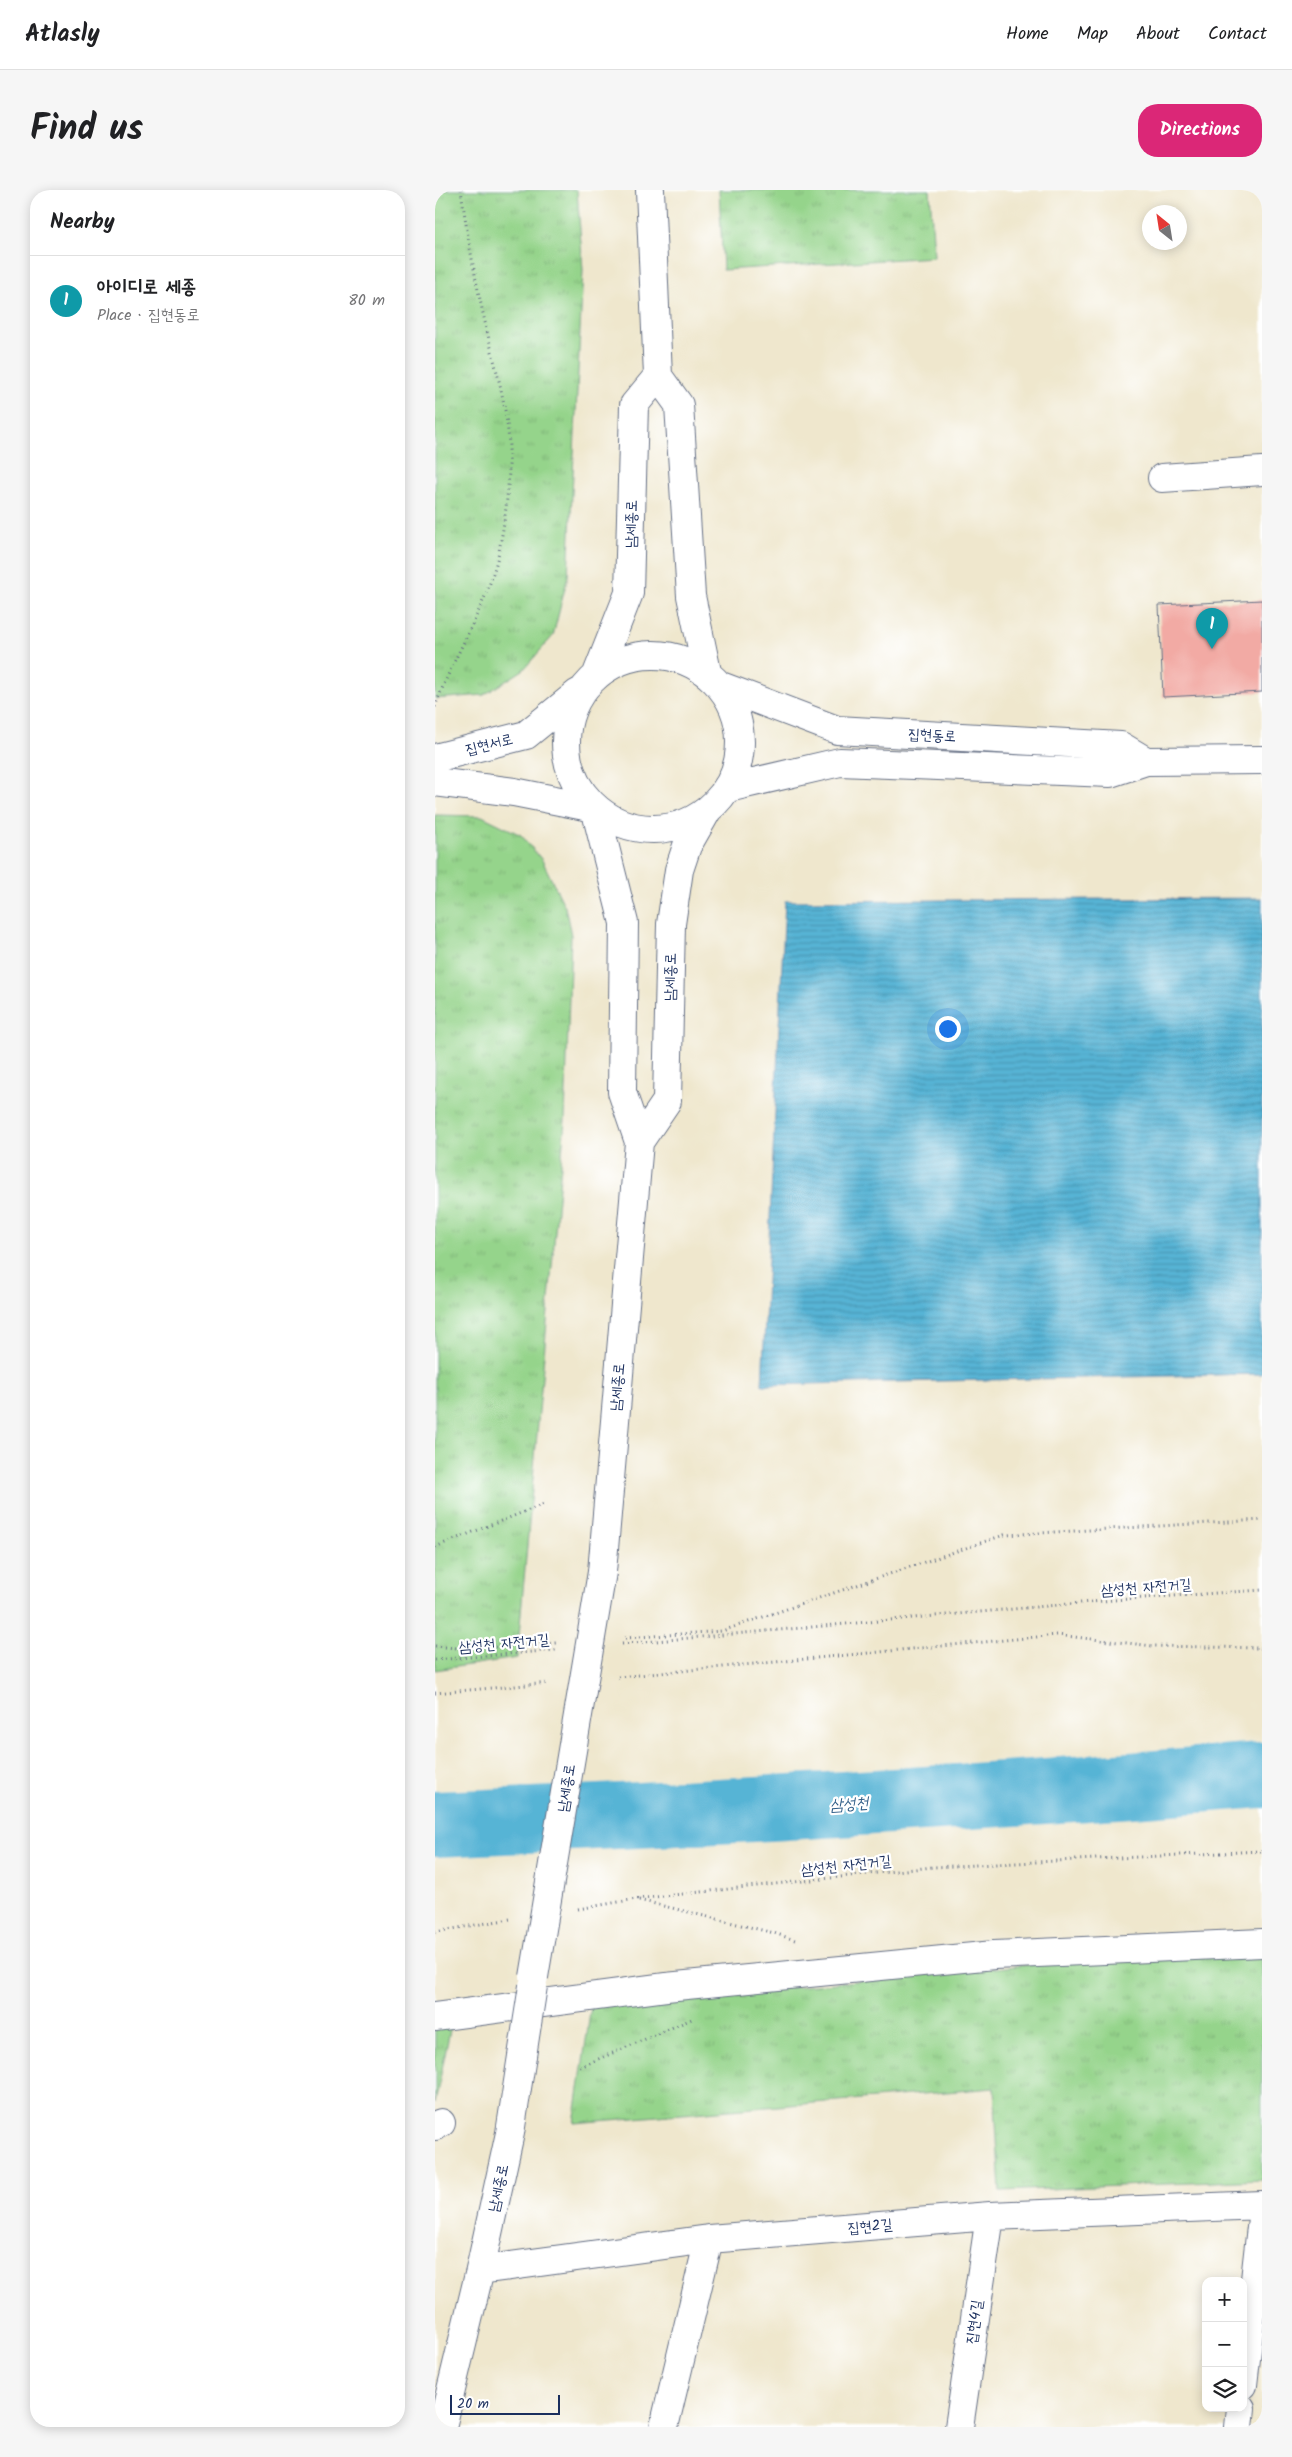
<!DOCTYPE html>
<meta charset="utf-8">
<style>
body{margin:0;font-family:Kalam,"Poor Story",sans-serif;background:#f6f6f6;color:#202124}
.controls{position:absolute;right:15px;bottom:15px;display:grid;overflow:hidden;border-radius:10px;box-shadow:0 2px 12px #0003}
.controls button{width:45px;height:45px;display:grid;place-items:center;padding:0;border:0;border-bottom:1px solid #e0e0e0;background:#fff;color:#202124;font:25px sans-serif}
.compass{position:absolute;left:707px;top:15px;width:45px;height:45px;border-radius:50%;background:#fff;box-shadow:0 2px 12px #0003;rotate:330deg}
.scale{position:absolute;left:15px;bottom:12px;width:110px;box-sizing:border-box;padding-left:5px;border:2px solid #1b2f5e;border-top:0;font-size:14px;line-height:18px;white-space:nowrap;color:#1b2f5e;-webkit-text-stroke:4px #fff;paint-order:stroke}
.you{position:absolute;left:512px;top:838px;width:18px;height:18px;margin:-12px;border:4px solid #fff;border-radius:50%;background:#1a73e8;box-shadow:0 0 0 8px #1a73e833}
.badge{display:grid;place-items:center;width:32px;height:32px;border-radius:50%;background:#db2777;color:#fff;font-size:16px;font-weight:700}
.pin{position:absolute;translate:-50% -41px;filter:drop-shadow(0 1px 2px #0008)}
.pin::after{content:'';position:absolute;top:26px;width:18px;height:15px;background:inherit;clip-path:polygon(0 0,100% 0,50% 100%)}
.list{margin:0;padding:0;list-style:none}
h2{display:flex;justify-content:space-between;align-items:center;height:65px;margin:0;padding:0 20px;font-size:21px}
h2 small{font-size:16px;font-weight:400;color:#757577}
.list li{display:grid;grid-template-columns:32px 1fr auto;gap:15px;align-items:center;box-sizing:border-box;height:90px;padding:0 20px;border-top:1px solid #e0e0e0}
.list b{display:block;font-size:19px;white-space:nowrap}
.list p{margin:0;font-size:16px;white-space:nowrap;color:#757577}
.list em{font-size:16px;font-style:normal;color:#757577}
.icon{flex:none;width:28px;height:28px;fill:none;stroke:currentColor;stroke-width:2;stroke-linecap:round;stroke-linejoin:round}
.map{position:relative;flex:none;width:827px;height:2237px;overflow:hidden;border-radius:20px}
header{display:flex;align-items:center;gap:30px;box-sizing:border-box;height:70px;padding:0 25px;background:#fff;border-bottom:1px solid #e0e0e0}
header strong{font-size:24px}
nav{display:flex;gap:28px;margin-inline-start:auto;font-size:18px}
.intro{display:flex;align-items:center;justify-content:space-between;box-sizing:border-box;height:120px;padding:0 30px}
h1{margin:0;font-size:35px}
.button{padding:12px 22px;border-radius:20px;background:#db2777;color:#fff;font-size:18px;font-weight:700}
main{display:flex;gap:30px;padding:0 30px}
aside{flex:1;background:#fff;border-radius:20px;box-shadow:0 2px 12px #0003}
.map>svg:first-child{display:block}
.park{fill:url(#park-tufts);stroke:#588274}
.water{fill:url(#water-rules);stroke:#39729a}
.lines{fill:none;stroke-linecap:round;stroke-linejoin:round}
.river{stroke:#57b4d5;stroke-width:66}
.building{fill:#f2aaa4}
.minor-casing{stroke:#656f85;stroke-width:30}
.path{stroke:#656f85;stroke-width:3;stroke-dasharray:1 4;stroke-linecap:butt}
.minor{stroke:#fff;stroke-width:28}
.minor-bridge-casing{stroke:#656f85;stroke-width:30;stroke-linecap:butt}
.minor-bridge{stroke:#fff;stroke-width:28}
.labels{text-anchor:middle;stroke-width:4.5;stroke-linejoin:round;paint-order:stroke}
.street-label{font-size:15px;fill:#1b2f5e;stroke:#fff}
.water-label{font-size:16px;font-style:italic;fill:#305e88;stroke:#fff}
</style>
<header>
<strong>Atlasly</strong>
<nav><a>Home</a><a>Map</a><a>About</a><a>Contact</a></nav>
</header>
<div class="intro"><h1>Find us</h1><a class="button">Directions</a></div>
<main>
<aside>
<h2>Nearby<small></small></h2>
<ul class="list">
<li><span class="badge" style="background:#0f9aa8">1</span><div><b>아이디로 세종</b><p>Place · 집현동로</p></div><em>80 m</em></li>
</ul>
</aside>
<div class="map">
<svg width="827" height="2237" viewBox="0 0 827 2237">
<defs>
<pattern id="park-tufts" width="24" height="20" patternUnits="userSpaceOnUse" patternTransform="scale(1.25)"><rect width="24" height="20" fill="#95d48b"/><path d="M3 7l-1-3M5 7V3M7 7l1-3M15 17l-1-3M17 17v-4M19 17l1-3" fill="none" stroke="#80b67a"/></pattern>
<pattern id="water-rules" width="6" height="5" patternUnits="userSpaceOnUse" patternTransform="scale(1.25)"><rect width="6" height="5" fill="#57b4d5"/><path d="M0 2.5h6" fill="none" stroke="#4793b0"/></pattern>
</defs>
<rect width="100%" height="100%" fill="#fff"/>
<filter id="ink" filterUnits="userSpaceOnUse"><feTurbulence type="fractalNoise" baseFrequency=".02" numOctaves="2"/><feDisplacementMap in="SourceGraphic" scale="10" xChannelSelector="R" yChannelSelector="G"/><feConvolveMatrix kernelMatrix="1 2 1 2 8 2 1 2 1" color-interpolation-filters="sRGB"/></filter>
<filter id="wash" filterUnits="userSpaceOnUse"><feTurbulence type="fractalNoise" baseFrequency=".0096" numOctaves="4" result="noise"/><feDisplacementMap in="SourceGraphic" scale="20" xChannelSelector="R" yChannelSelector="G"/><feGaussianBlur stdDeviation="1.12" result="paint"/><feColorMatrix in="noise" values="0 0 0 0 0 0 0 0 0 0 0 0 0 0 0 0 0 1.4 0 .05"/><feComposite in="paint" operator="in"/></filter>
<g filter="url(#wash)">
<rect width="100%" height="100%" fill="#efe7cd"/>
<!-- park -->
<path class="park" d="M0,0h142l6,80 -15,306 -15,60 -30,34 -39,25 -49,4z
M284,0h211l4,67 -211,13z
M0,625l47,1 39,19 21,25 23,47 6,28 -6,185 -48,538 -82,12z
M827,1753v237l-262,11 -6,-103 -420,35 17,-117z
M20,1816l-20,97v-92z"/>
<!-- water -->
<path class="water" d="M827,708v476l-500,11 23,-484z"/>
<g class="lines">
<!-- river -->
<path class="river" d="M0,1634c276,-11 552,-27 827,-49"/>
</g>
<g id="blocks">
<!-- building -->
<path class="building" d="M827,410v92l-99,5 -4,-92z"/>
</g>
</g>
<g filter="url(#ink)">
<use href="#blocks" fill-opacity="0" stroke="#656f85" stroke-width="1"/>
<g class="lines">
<defs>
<path id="minor" d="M215,0l8,186 21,29 12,191 16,76
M727,288l100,-7
M131 552a87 87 0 1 1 174 0a87 87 0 1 1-174 0Z
M162,484l32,-81 5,-188 24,-29
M286,496l116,44 284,16 25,15
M0,568l91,-23 52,-42
M0,592l79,10 81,16
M293,598l112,-26 270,11 36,-12 116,-1
M160,618l29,115 -2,169 17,50 -37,430
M204,952l28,-41 4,-177 8,-54 8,-24 20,-35
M0,1827l231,-30 328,-32 268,-12
M0,1936l6,-3
M45,2080l229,-31 281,-23 272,-11
M808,2195l19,-167
M7,2237l38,-157 30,-137 17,-109
M229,2237l45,-188
M524,2237l31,-211
M804,2237l2,-19"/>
</defs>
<!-- minor casing -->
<use href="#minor" class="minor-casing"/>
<!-- path -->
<path class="path" d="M0,517c19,-54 55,-104 65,-161 6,-32 10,-66 9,-99 -1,-36 -12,-73 -20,-108 -12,-49 -21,-99 -28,-149
M0,1357l109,-43
M190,1448l97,-7 282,-96 258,-15
M187,1454l492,-44 148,-10
M0,1456l32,3 89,-6
M0,1470l121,-10
M183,1487l439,-42 96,11 109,2
M0,1503l114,-10
M204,1710l135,33 21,7
M143,1719l58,-10 297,-32 329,-16
M0,1742l75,-13
M145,1877l112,-48"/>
<!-- minor -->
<use href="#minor" class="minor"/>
<defs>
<path id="minor-bridge" d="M99,1787l68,-405
M92,1834l6,-38"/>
</defs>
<!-- minor-bridge casing -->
<use href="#minor-bridge" class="minor-bridge-casing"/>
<!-- minor-bridge -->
<use href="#minor-bridge" class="minor-bridge"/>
</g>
</g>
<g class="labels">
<!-- street labels -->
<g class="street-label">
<text transform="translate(196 334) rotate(-89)" y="5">남세종로</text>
<text transform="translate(497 545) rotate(3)" y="5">집현동로</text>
<text transform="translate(54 554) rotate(-14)" y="5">집현서로</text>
<text transform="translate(235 787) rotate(-89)" y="5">남세종로</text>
<text transform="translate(182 1197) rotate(-85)" y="5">남세종로</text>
<text transform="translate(711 1397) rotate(-4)" y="5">삼성천 자전거길</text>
<text transform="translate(69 1453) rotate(-5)" y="5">삼성천 자전거길</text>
<text transform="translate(131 1598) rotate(-81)" y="5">남세종로</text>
<text transform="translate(411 1675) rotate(-6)" y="5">삼성천 자전거길</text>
<text transform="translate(63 1998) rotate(-78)" y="5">남세종로</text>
<text transform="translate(435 2036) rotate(-5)" y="5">집현2길</text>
<text transform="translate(539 2132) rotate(-82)" y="5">집현4길</text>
</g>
<!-- water labels -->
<g class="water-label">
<text transform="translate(414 1613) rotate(-4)" y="6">삼성천</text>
</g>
</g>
</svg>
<div class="controls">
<button>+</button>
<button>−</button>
<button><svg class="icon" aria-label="layers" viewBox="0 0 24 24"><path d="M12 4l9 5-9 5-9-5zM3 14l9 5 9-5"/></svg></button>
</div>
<svg class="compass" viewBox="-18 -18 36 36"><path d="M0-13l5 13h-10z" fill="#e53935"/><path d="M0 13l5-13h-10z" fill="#757577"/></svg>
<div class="scale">20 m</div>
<div class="you"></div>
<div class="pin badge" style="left:777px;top:459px;background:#0f9aa8">1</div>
</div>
</main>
